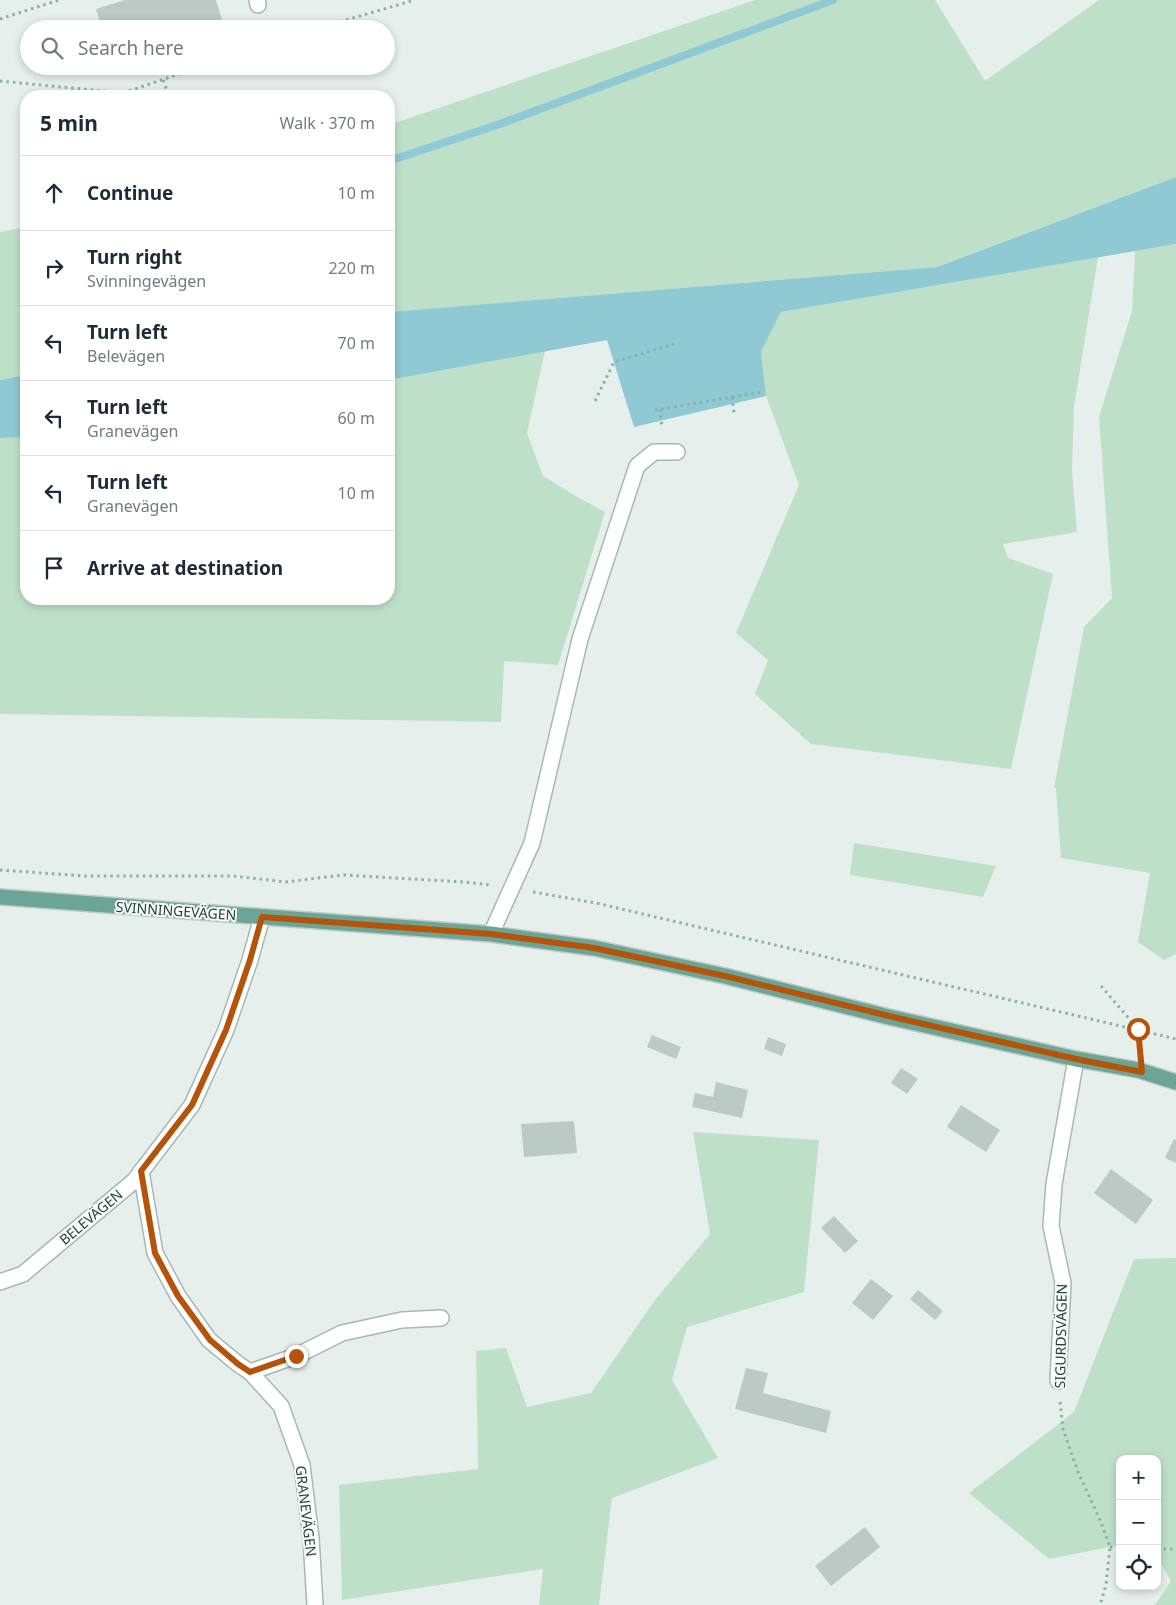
<!DOCTYPE html>
<meta charset="utf-8">
<style>
body{margin:0;font-family:"Noto Sans",sans-serif;background:#f6f6f7;color:#1f2937}
.controls{position:absolute;right:15px;bottom:15px;display:grid;overflow:hidden;border-radius:10px;box-shadow:0 2px 8px #0003}
.controls button{width:45px;height:45px;display:grid;place-items:center;padding:0;border:0;border-bottom:1px solid #e0e1e3;background:#fff;color:#1f2937;font:25px sans-serif}
.stop{position:absolute;width:15px;height:15px;margin:-11px;border:4px solid #b45309;border-radius:50%;background:#fff}
.stop.end{background:#b45309;border-color:#fff;box-shadow:0 1px 5px #0008}
.list{margin:0;padding:0;list-style:none}
h2{display:flex;justify-content:space-between;align-items:center;height:65px;margin:0;padding:0 20px;font-size:21px}
h2 small{font-size:16px;font-weight:400;color:#747a83}
.list li{display:grid;grid-template-columns:32px 1fr auto;gap:15px;align-items:center;box-sizing:border-box;height:75px;padding:0 20px;border-top:1px solid #e0e1e3}
.list b{display:block;font-size:19px;white-space:nowrap}
.list p{margin:0;font-size:16px;white-space:nowrap;color:#747a83}
.list em{font-size:16px;font-style:normal;color:#747a83}
.icon{flex:none;width:28px;height:28px;fill:none;stroke:currentColor;stroke-width:2;stroke-linecap:round;stroke-linejoin:round}
.map{position:relative;flex:none;width:1176px;height:1605px;overflow:hidden}
.search{position:absolute;background:#fff;box-shadow:0 2px 8px #0003;left:20px;top:20px;width:375px;height:55px;display:flex;align-items:center;gap:12px;box-sizing:border-box;padding:0 18px;border-radius:28px;color:#747a83;font-size:19px}
.panel{position:absolute;background:#fff;box-shadow:0 2px 8px #0003;left:20px;top:90px;width:375px;height:515px;border-radius:20px}
.map>svg:first-child{display:block}
.green{fill:#bfe0c8}
.water{fill:#8ec9d4}
.lines{fill:none;stroke-linecap:round;stroke-linejoin:round}
.stream{stroke:#8ec9d4;stroke-width:8}
.building{fill:#bbcac4}
.minor-casing{stroke:#a8b8b2;stroke-width:18}
.major-casing{stroke:#c2cac8;stroke-width:18}
.path{stroke:#86b3a5;stroke-width:3;stroke-dasharray:2.5 4;stroke-linecap:butt}
.minor{stroke:#fff;stroke-width:15}
.major{stroke:#6aa596;stroke-width:15}
.route{stroke:#b45309;stroke-width:6}
.labels{text-anchor:middle;stroke-width:4;stroke-linejoin:round;paint-order:stroke}
.street-label{font-size:14px;fill:#24423a;stroke:#f7fbf9}
</style>
<div class="map">
<svg width="1176" height="1605" viewBox="0 0 1176 1605">
<rect width="100%" height="100%" fill="#e6efeb"/>
<!-- green -->
<path class="green" d="M755,0h180l50,81 114,-81h77v177l-239,90 -548,45v-48l4,-1h-4v-138z
M26,227v148l-26,5v-148z
M1176,244v710l-12,6 -26,-18 12,-69 -89,-15 -5,-70h-2l30,-161 28,-29 -13,-181 33,-106 3,-60z
M1098,257l-24,150 -2,63 5,62 -74,12 5,14 45,16 -42,195 -200,-25 -56,-50 13,-34 -32,-27 63,-148 -33,-89 -5,-44 20,-40z
M545,351l-18,82 16,43 36,22 26,14 -47,153 -54,-4 -3,61 -501,-8v-276l26,-1v162h363v-219z
M854,843l142,23 -13,31 -133,-22z
M693,1132l126,8 -15,152 -117,35 -15,53 46,78 -106,40 -13,107h-60l4,-36 -201,31 -3,-115 139,-16 -2,-118 30,-3 21,59 64,-14 64,-93 55,-66z
M1176,1258v347h-21l16,-24 -14,-24v-98h-37v86l-71,14 -80,-66 105,-81 60,-153z"/>
<!-- water -->
<path class="water" d="M1176,177v67l-395,68 -20,40 5,44 -132,31 -27,-87 -218,40v-68l548,-45z
M26,375v62l-26,1v-58z"/>
<g class="lines">
<!-- stream -->
<path class="stream" d="M389,161l111,-37 333,-124"/>
</g>
<!-- building -->
<path class="building" d="M125,0h91l6,20 -27,9h-93l-6,-20z
M652,1035l29,12 -5,12 -29,-12z
M768,1037l18,7 -4,12 -18,-7z
M901,1068l17,11 -11,15 -16,-11z
M716,1082l32,8 -6,28 -50,-11 3,-14 18,4z
M961,1105l39,25 -14,22 -39,-25z
M574,1121l3,32 -53,4 -3,-33z
M1174,1139l2,1v23l-11,-5z
M1111,1169l42,31 -17,24 -42,-31z
M834,1216l24,25 -13,12 -24,-25z
M871,1279l22,17 -20,24 -21,-17z
M918,1290l25,21 -8,9 -25,-21z
M746,1368l22,5 -5,20 68,18 -5,22 -91,-24z
M865,1527l15,20 -49,39 -16,-20z"/>
<g class="lines">
<defs>
<path id="minor" d="M257,0l1,5
M491,934l41,-91 48,-204 57,-173 17,-14h23
M141,1171l14,82 23,43 31,44 29,24 12,8 46,-16 46,-23 60,-13 39,-2
M0,1282l23,-8 111,-93 58,-76 34,-75 24,-70 12,-43
M250,1372l31,34 21,59 9,73 4,67
M1058,1381l5,-98 -12,-57 3,-42 22,-125"/>
<path id="major" d="M0,897l491,37 103,14 131,28 164,41 187,42 62,11 38,12"/>
</defs>
<!-- minor casing -->
<use href="#minor" class="minor-casing"/>
<!-- major casing -->
<use href="#major" class="major-casing"/>
<!-- path -->
<path class="path" d="M0,19l59,-19
M315,29l100,-29
M163,80l6,16
M0,81l123,12 80,-27
M732,397l2,16
M595,401l19,-39 60,-18
M660,409l2,19
M655,410l107,-18
M0,870l85,6h148l52,6 59,-7 120,7 26,3
M533,892l63,11 580,136
M1101,986l37,43 2,21
M1060,1402l3,27 15,43 22,48 10,27 -4,38 -6,20
M1110,1547l10,1
M1157,1549h19"/>
<!-- minor -->
<use href="#minor" class="minor"/>
<!-- major -->
<use href="#major" class="major"/>
</g>
<g class="lines">
<!-- route -->
<path class="route" d="M296,1356l-46,16 -12,-8 -28,-24 -32,-44 -23,-43 -14,-82 51,-66 34,-75 24,-70 12,-43 229,17 103,14 131,28 164,40 187,43 66,13 -4,-43"/>
</g>
<g class="labels">
<!-- street labels -->
<g class="street-label">
<text transform="translate(176 911) rotate(4)" y="5">SVINNINGEVÄGEN</text>
<text transform="translate(91 1217) rotate(-40)" y="5">BELEVÄGEN</text>
<text transform="translate(1061 1336) rotate(-89)" y="5">SIGURDSVÄGEN</text>
<text transform="translate(306 1511) rotate(83)" y="5">GRANEVÄGEN</text>
</g>
</g>
</svg>
<div class="controls">
<button>+</button>
<button>−</button>
<button><svg class="icon" aria-label="locate" viewBox="0 0 24 24"><circle cx="12" cy="12" r="6"/><path d="M12 2v4M12 18v4M2 12h4M18 12h4"/></svg></button>
</div>
<div class="stop" style="left:1138px;top:1029px"></div>
<div class="stop end" style="left:296px;top:1356px"></div>
<div class="search"><svg class="icon" aria-label="search" viewBox="0 0 24 24"><circle cx="10" cy="10" r="6"/><path d="M15 15l6 6"/></svg>Search here</div>
<section class="panel">
<h2>5 min<small>Walk · 370 m</small></h2>
<ul class="list">
<li><svg class="icon" aria-label="ahead" viewBox="0 0 24 24"><path d="M12 20V5M6 11l6-6 6 6"/></svg><div><b>Continue</b></div><em>10 m</em></li>
<li><svg class="icon" aria-label="right" viewBox="0 0 24 24"><path d="M7 20v-9h11M14 6l5 5-5 5"/></svg><div><b>Turn right</b><p>Svinningevägen</p></div><em>220 m</em></li>
<li><svg class="icon" aria-label="left" viewBox="0 0 24 24"><path d="M17 20v-9H6M10 6l-5 5 5 5"/></svg><div><b>Turn left</b><p>Belevägen</p></div><em>70 m</em></li>
<li><svg class="icon" aria-label="left" viewBox="0 0 24 24"><path d="M17 20v-9H6M10 6l-5 5 5 5"/></svg><div><b>Turn left</b><p>Granevägen</p></div><em>60 m</em></li>
<li><svg class="icon" aria-label="left" viewBox="0 0 24 24"><path d="M17 20v-9H6M10 6l-5 5 5 5"/></svg><div><b>Turn left</b><p>Granevägen</p></div><em>10 m</em></li>
<li><svg class="icon" aria-label="arrive" viewBox="0 0 24 24"><path d="M6 21V4h12l-3 4 3 4H6"/></svg><div><b>Arrive at destination</b></div></li>
</ul>
</section>
</div>
